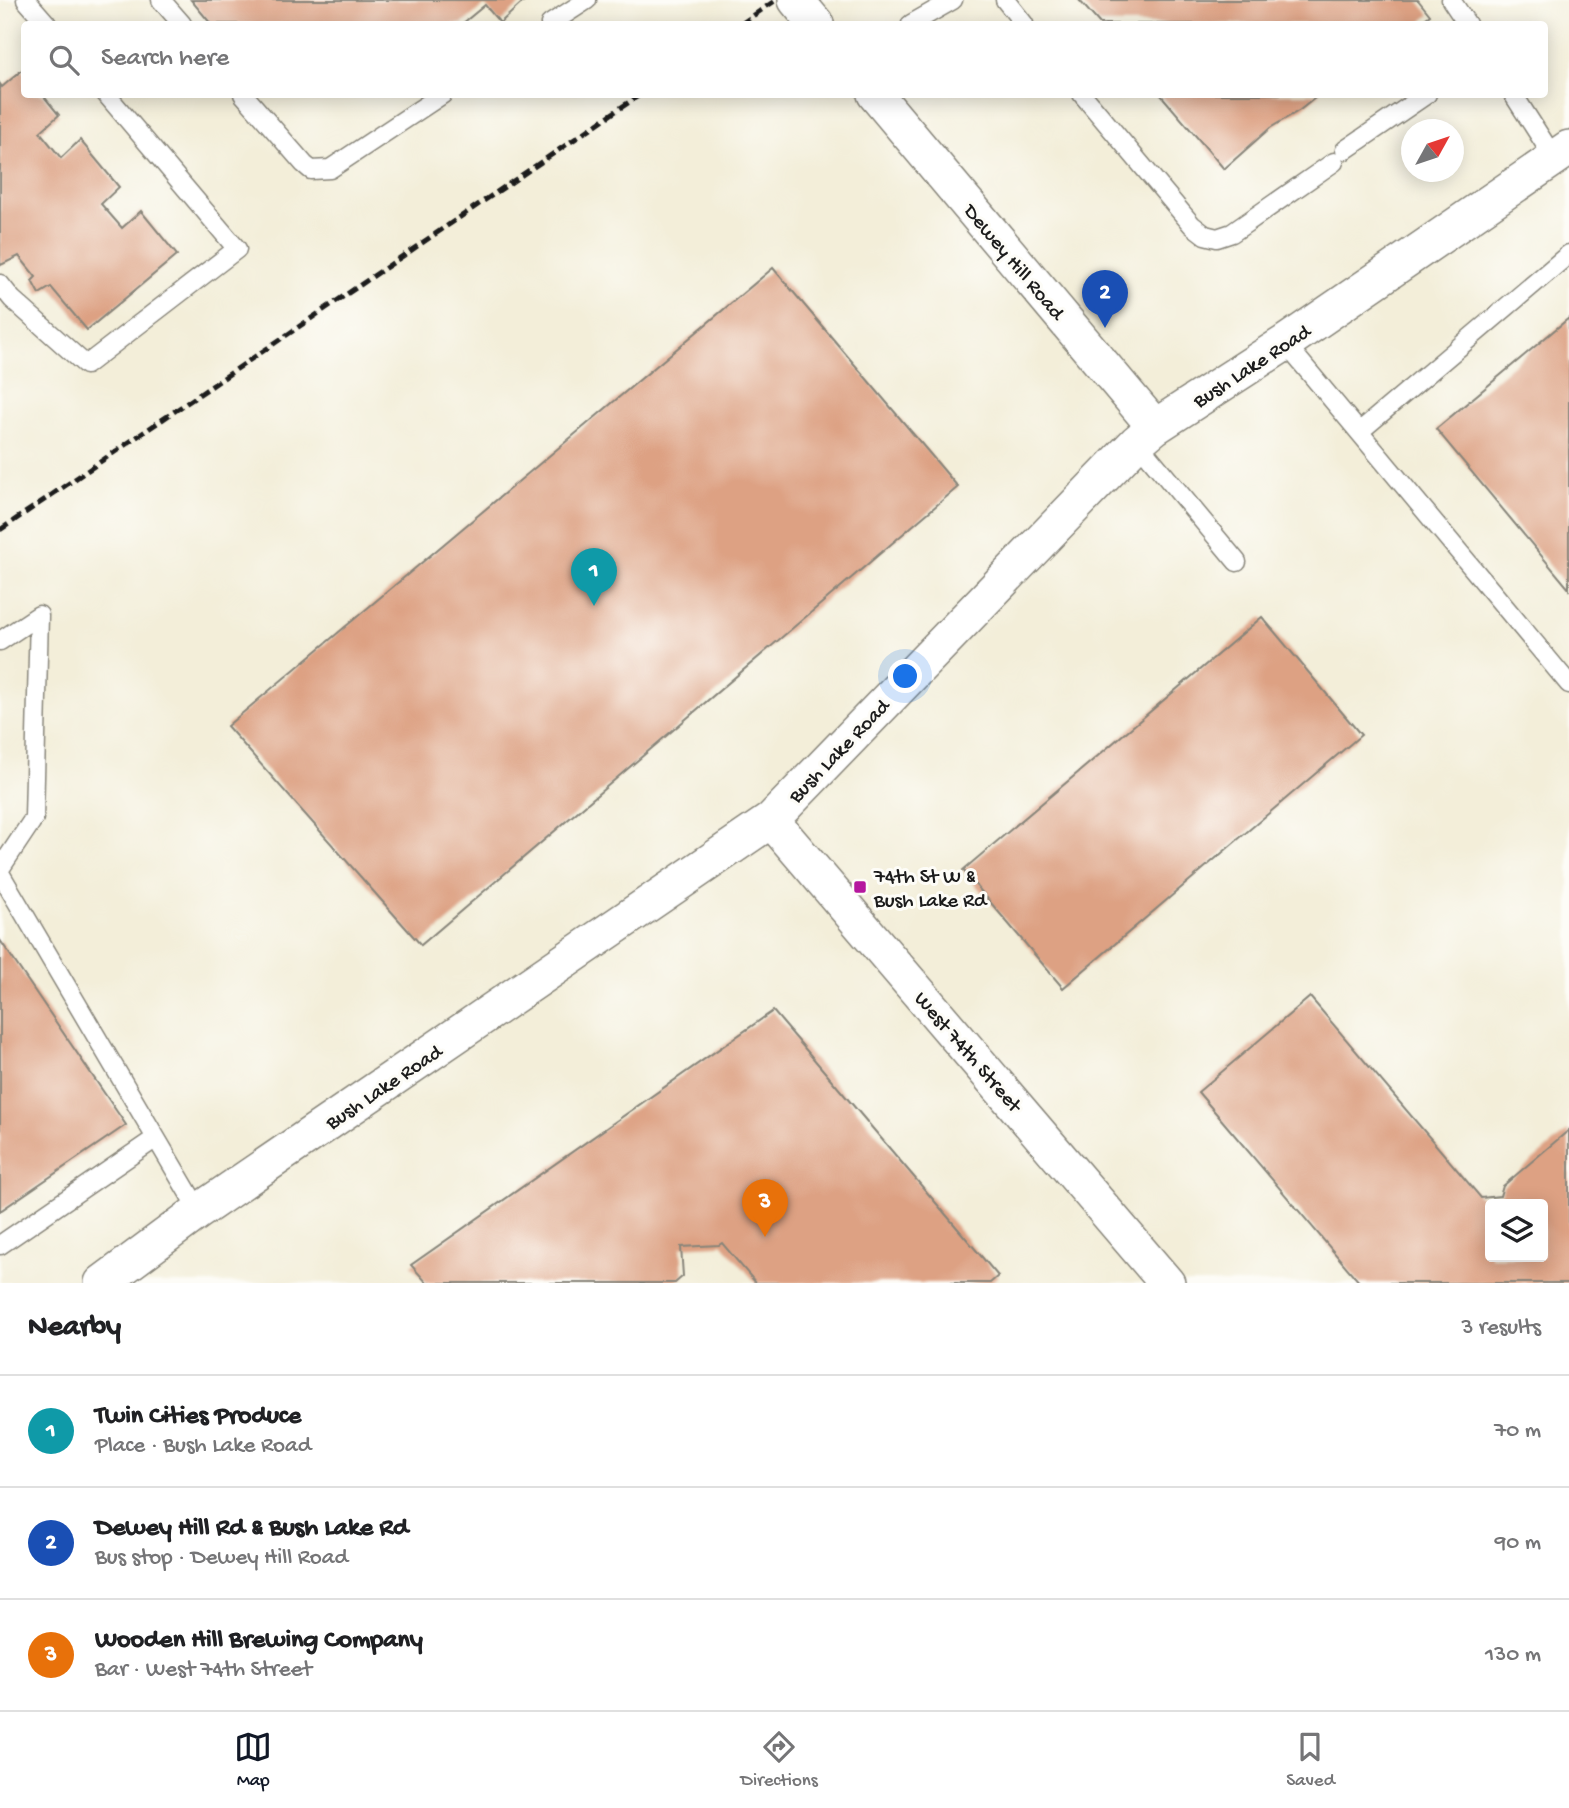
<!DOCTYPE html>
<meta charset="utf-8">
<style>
body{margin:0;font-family:"Gochi Hand",sans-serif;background:#f2f2f2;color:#202124}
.controls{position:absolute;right:21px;bottom:21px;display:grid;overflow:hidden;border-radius:7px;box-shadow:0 4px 18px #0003}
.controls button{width:63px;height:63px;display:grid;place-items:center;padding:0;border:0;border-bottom:2px solid #e0e0e0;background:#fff;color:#202124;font:35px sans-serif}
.compass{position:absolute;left:1401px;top:119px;width:63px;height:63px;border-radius:50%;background:#fff;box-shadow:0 4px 18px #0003;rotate:50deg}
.you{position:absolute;left:906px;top:677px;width:24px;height:24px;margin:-18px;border:5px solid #fff;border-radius:50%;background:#1a73e8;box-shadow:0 0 0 10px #1a73e833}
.badge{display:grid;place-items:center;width:46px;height:46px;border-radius:50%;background:#111827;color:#fff;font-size:23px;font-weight:700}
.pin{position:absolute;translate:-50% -58px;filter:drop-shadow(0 2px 4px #0008)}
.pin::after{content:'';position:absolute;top:37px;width:24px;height:21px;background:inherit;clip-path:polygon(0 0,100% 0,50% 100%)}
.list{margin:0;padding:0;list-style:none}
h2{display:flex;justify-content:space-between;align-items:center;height:91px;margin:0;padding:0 28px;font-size:30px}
h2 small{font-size:23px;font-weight:400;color:#757577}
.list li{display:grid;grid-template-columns:46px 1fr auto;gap:21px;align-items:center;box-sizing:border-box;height:112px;padding:0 28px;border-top:2px solid #e0e0e0}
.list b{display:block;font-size:26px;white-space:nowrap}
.list p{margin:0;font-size:23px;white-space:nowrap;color:#757577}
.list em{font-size:23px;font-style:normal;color:#757577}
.icon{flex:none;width:38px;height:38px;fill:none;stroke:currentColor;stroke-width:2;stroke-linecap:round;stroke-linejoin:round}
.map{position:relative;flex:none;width:1569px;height:1283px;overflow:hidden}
.search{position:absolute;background:#fff;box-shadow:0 4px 18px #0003;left:21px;right:21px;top:21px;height:77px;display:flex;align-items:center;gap:18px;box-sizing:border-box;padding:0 24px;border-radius:7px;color:#757577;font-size:26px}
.sheet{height:427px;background:#fff}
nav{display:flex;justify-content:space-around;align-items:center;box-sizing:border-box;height:98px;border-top:2px solid #e0e0e0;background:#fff;font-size:19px;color:#757577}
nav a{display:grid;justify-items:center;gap:4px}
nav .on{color:#111827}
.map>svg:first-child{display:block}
.building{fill:#dda183;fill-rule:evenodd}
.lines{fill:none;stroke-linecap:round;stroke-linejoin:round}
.lane-casing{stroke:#88857a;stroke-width:21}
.street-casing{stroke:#88857a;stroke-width:38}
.lane{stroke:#fff;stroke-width:18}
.street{stroke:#fff;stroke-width:35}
.rail{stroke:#1c1c1c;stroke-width:5;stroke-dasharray:10 5;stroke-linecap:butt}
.poi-dot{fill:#b5179e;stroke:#fdfcf7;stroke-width:2.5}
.labels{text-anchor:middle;stroke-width:6;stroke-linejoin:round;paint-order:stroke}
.street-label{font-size:21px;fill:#1c1c1c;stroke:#fdfcf7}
.poi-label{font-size:21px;fill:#1c1c1c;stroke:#fdfcf7;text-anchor:start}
</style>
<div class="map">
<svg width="1569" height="1283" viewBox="0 0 1569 1283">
<rect width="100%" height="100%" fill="#fdfcf7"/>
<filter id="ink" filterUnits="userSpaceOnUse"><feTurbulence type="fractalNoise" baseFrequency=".0143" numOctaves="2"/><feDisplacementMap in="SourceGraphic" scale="14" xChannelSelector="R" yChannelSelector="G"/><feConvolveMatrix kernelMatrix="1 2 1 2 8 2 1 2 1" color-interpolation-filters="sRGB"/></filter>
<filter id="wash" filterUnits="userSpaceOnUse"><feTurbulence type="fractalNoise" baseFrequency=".00686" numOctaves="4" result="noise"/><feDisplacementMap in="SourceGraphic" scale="28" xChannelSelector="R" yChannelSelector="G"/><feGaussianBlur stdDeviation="1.57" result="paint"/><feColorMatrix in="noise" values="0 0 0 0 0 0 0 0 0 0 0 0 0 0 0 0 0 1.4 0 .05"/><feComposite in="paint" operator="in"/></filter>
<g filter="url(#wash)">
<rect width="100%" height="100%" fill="#f3eed9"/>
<g id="blocks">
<!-- building -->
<path class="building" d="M191,0h334l-25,23 -15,-18 -23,19h-251z
M1079,0h339l12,15 -12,9h-318z
M22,70l2,3v21h18l17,21 -19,17 21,26 19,-18 39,47 -18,17 21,24 19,-17 36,44 -90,75 -36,-43 -12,7 -7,-13 4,-4 -17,-21 -18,9 -1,-2v-179l2,3z
M1160,94h160l-20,16 -30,18 -46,41z
M773,268l185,219 -537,458 -194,-219z
M1569,318v271l-133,-160z
M1262,617l99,118 -298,253 -100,-118z
M0,940l126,185 -126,86z
M1310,997l171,201 19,-2 3,-10 66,-56v153h-209l-162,-191zM1490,1204h53v53h-53z
M773,1011l225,265 -8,7h-234l-34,-40 -3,2 -38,2 2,29 -8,7h-248l-16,-18z"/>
</g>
</g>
<g filter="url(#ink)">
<use href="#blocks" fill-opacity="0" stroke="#88857a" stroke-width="2"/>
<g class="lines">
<defs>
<path id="lane" d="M26,0l21,24
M161,0l21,24
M1005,0l19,24
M1451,0l16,24
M550,24l37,-24
M911,24l42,-24
M243,94l61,70 7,6 19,-1 113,-75
M1082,94l110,131 13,10 12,3 15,-5 102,-71
M1513,94l41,64
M1345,150l82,-56
M0,284l12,15 74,66 151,-116 -131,-155
M1285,343l284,341
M1359,432l210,-178
M1137,442l100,120
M0,641l39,-26 -5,203 -34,51
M0,873l199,338
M0,1245l156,-107"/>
<path id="street" d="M796,0l20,24
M875,94l280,333
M771,820l396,463
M102,1283l97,-72 572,-391 366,-378 18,-15 130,-84 284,-195"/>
</defs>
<!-- lane casing -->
<use href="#lane" class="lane-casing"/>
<!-- street casing -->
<use href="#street" class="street-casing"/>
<!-- lane -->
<use href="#lane" class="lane"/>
<!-- street -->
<use href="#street" class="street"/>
<!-- rail -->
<path class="rail" d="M741,24l35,-24
M0,530l641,-436"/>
</g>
</g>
<!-- markers -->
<rect class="poi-dot" x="853" y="880" width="14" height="14" rx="3.5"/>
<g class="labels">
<!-- street labels -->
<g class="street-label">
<text transform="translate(1015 261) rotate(50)" y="7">Dewey Hill Road</text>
<text transform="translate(1251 365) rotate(-33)" y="7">Bush Lake Road</text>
<text transform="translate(838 750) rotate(-46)" y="7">Bush Lake Road</text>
<text transform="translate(969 1051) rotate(49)" y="7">West 74th Street</text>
<text transform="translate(383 1086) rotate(-34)" y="7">Bush Lake Road</text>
</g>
<!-- poi labels -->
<g class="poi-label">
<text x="874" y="882">74th St W &amp;<tspan x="874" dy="24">Bush Lake Rd</tspan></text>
</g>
</g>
</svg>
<div class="controls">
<button><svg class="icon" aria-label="layers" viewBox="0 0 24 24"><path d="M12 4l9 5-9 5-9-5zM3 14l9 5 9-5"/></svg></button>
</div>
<svg class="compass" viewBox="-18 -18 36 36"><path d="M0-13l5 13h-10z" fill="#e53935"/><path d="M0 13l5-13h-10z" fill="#757577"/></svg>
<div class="you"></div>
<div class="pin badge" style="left:594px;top:606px;background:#0f9aa8">1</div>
<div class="pin badge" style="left:1105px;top:328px;background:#1a4fb4">2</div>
<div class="pin badge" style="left:765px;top:1237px;background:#e8710a">3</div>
<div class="search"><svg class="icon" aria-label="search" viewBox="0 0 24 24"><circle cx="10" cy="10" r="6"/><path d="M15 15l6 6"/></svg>Search here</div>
</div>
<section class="sheet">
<h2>Nearby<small>3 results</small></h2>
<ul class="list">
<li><span class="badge" style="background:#0f9aa8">1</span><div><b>Twin Cities Produce</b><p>Place · Bush Lake Road</p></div><em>70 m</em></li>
<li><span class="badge" style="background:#1a4fb4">2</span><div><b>Dewey Hill Rd &amp; Bush Lake Rd</b><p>Bus stop · Dewey Hill Road</p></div><em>90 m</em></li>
<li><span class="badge" style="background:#e8710a">3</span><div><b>Wooden Hill Brewing Company</b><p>Bar · West 74th Street</p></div><em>130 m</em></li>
</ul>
</section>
<nav>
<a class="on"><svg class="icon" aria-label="map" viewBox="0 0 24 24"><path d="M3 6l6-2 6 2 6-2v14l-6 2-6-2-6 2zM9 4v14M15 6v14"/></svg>Map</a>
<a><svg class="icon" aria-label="directions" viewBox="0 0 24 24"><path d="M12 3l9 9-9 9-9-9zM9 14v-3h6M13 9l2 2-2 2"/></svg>Directions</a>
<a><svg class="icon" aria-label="saved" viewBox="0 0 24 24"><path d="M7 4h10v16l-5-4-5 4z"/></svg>Saved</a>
</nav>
